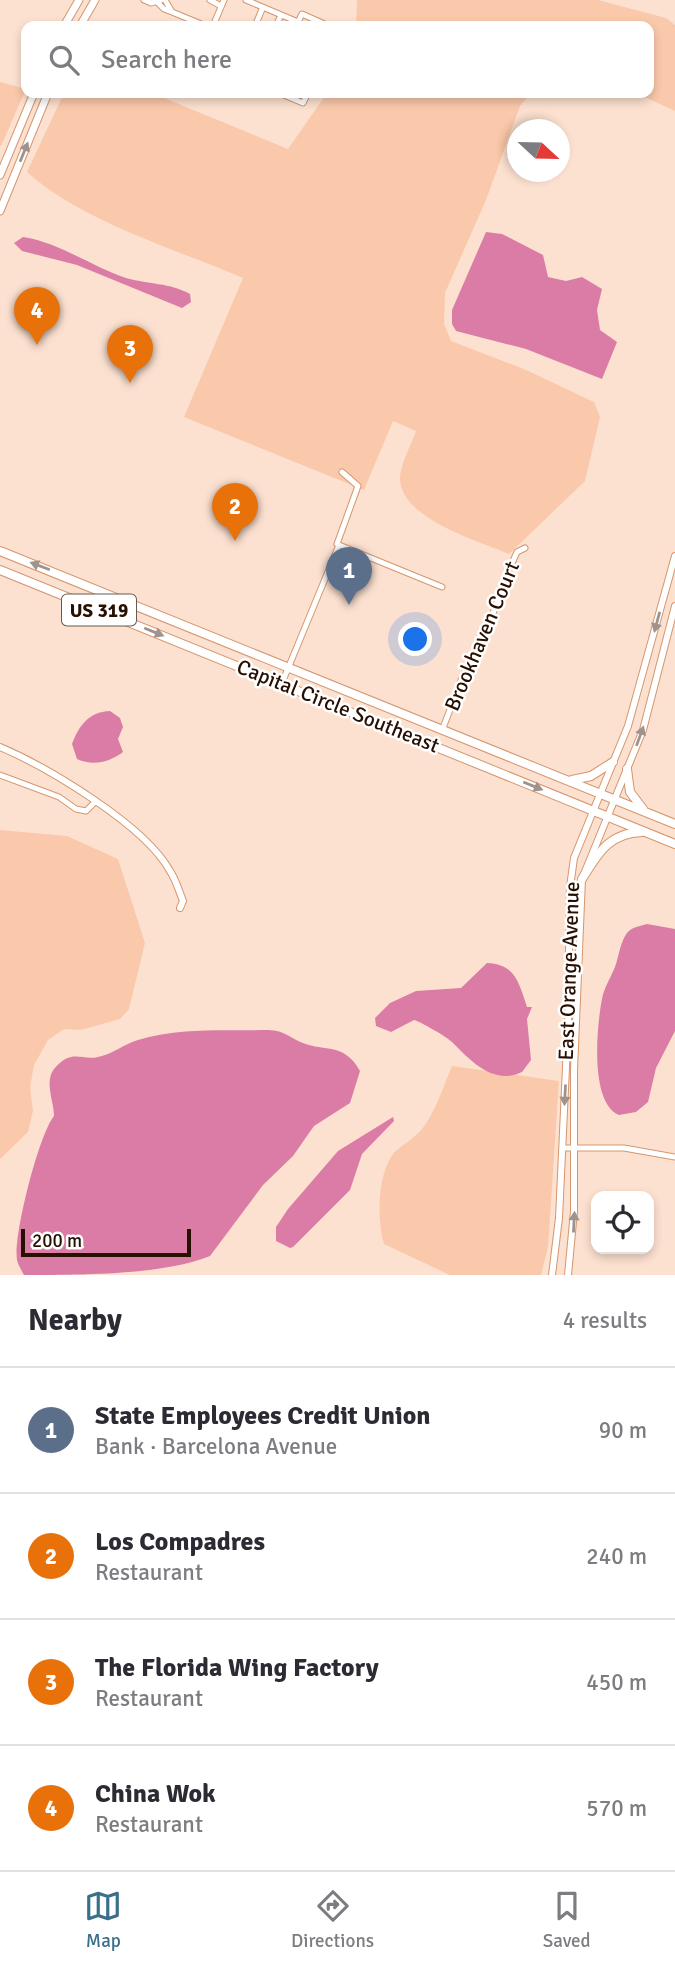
<!DOCTYPE html>
<meta charset="utf-8">
<style>
body{margin:0;font-family:Signika,sans-serif;background:#f7f7f7;color:#2b2b33}
.controls{position:absolute;right:21px;bottom:21px;display:grid;overflow:hidden;border-radius:14px;box-shadow:0 4px 10px #0003}
.controls button{width:63px;height:63px;display:grid;place-items:center;padding:0;border:0;border-bottom:2px solid #e1e1e2;background:#fff;color:#2b2b33;font:35px sans-serif}
.compass{position:absolute;left:507px;top:119px;width:63px;height:63px;border-radius:50%;background:#fff;box-shadow:0 4px 10px #0003;rotate:112deg}
.scale{position:absolute;left:21px;bottom:18px;width:170px;box-sizing:border-box;padding-left:7px;border:4px solid #271002;border-top:0;font-size:19px;line-height:24px;white-space:nowrap;color:#271002;-webkit-text-stroke:5px #fff;paint-order:stroke}
.you{position:absolute;left:416px;top:640px;width:24px;height:24px;margin:-18px;border:5px solid #fff;border-radius:50%;background:#1a73e8;box-shadow:0 0 0 10px #1a73e833}
.badge{display:grid;place-items:center;width:46px;height:46px;border-radius:50%;background:#396f8a;color:#fff;font-size:23px;font-weight:700}
.pin{position:absolute;translate:-50% -58px;filter:drop-shadow(0 2px 4px #0008)}
.pin::after{content:'';position:absolute;top:37px;width:24px;height:21px;background:inherit;clip-path:polygon(0 0,100% 0,50% 100%)}
.list{margin:0;padding:0;list-style:none}
h2{display:flex;justify-content:space-between;align-items:center;height:91px;margin:0;padding:0 28px;font-size:30px}
h2 small{font-size:23px;font-weight:400;color:#7c7c81}
.list li{display:grid;grid-template-columns:46px 1fr auto;gap:21px;align-items:center;box-sizing:border-box;height:126px;padding:0 28px;border-top:2px solid #e1e1e2}
.list b{display:block;font-size:26px;white-space:nowrap}
.list p{margin:0;font-size:23px;white-space:nowrap;color:#7c7c81}
.list em{font-size:23px;font-style:normal;color:#7c7c81}
.icon{flex:none;width:38px;height:38px;fill:none;stroke:currentColor;stroke-width:2;stroke-linecap:round;stroke-linejoin:round}
.map{position:relative;flex:none;width:675px;height:1275px;overflow:hidden}
.search{position:absolute;background:#fff;box-shadow:0 4px 10px #0003;left:21px;right:21px;top:21px;height:77px;display:flex;align-items:center;gap:18px;box-sizing:border-box;padding:0 24px;border-radius:14px;color:#7c7c81;font-size:26px}
.sheet{height:595px;background:#fff}
nav{display:flex;justify-content:space-around;align-items:center;box-sizing:border-box;height:98px;border-top:2px solid #e1e1e2;background:#fff;font-size:19px;color:#7c7c81}
nav a{display:grid;justify-items:center;gap:4px}
nav .on{color:#396f8a}
.map>svg:first-child{display:block}
.green{fill:#fac9ab}
.water{fill:#db7ca6}
.lines{fill:none;stroke-linecap:round;stroke-linejoin:round}
.minor-casing{stroke:#d5966e;stroke-width:7}
.tertiary-casing{stroke:#d5966e;stroke-width:8}
.secondary-casing{stroke:#d5966e;stroke-width:9}
.primary-casing{stroke:#d5966e;stroke-width:10}
.minor{stroke:#fff;stroke-width:5}
.tertiary{stroke:#fff;stroke-width:6}
.secondary{stroke:#fff;stroke-width:7}
.primary{stroke:#fff;stroke-width:8}
.oneway{fill:#9e938d}
.labels{text-anchor:middle;stroke-width:5;stroke-linejoin:round;paint-order:stroke}
.shield{fill:#fff;stroke:#68584e;stroke-width:2}
.shield-label{font-size:19px;font-weight:bold;fill:#271002}
.street-label{font-size:21px;fill:#271002;stroke:#fff}
</style>
<div class="map">
<svg width="675" height="1275" viewBox="0 0 675 1275">
<rect width="100%" height="100%" fill="#fce1d0"/>
<!-- green -->
<path class="green" d="M357,0h241l68,18 9,7v86l-39,-18h13v-67h-293z
M0,82l26,7 -25,57h-1z
M64,93h88l136,56 39,-56h204l-11,13 -34,94 -41,93 -1,31 7,17 73,28 70,33 6,15 -15,64 -76,73c-30,-13 -111,-36 -109,-77 1,-14 11,-32 16,-46l-23,-10 -29,69 -180,-73 59,-139c-68,-29 -162,-57 -216,-106z
M0,830l67,6 51,23 27,84 -16,66 -9,10 -39,11 -17,-1 -16,11 -14,25 -4,22 3,24 -5,21 -28,27z
M452,1066l107,15 -11,166 -7,28h-91l-66,-31c-7,-25 -7,-68 9,-90 8,-9 21,-15 29,-25 14,-18 21,-42 30,-63z"/>
<!-- water -->
<path class="water" d="M486,232l16,2 41,21 5,22 18,4 16,-4 20,12 -5,21 3,20 17,12 -15,37 -76,-30 -70,-18 -4,-7v-14z
M23,237c38,6 67,29 103,41 21,6 45,5 64,16l1,8 -9,6 -105,-43 -55,-14 -8,-8z
M110,711l10,7 3,9 -5,12 5,13c-12,9 -29,15 -46,7l-5,-15c7,-18 16,-32 38,-33z
M647,924l28,5v102l-19,37 -8,34 -12,10 -17,3c-30,-12 -22,-91 -17,-116 2,-12 10,-23 14,-35 3,-10 5,-23 11,-31 5,-6 13,-7 20,-9z
M487,963c29,1 32,21 40,44h5l-5,12 4,41 -9,12c-29,14 -52,-12 -70,-30 -5,-5 -31,-20 -38,-22l-23,12 -15,-6 -1,-8 15,-15 26,-12 45,-3z
M268,1030c18,1 20,7 35,13 22,9 41,-1 57,28l-10,32 -36,23 -21,30 -30,29 -53,71c-45,19 -132,19 -186,19 -2,-4 -6,-10 -7,-15 -4,-24 22,-126 37,-144 0,-15 -10,-34 0,-47 18,-21 27,-8 44,-12 15,-3 26,-13 40,-17 42,-13 87,-9 130,-10z
M393,1117l1,4 -32,33 -12,36 -57,57 -3,1 -14,-7v-14l12,-18 50,-58z"/>
<g class="lines">
<defs>
<path id="minor" d="M144,0l7,3 10,-3
M155,0l9,9 8,3 -7,-12
M210,0l11,6
M246,0l52,22
M172,12l34,14
M162,26h7
M213,26l11,-26
M255,26l8,-19
M276,26l5,-11
M296,26l6,-12 27,12
M279,93l24,10 5,-10
M337,544l21,-58 -16,-14
M282,683l57,-138 103,42
M443,728l20,-53 21,-36 21,-60 12,-27 8,-4
M0,775l59,22 17,12 10,2 10,-10
M563,1148h61l51,9"/>
<path id="tertiary" d="M0,747c47,20 145,78 170,124 6,9 9,20 13,30l-3,7
M552,1275l7,-57 9,-194 2,-137 4,-29 54,-132 47,-170
M568,1275l6,-64v-141l8,-191 61,-149 32,-124"/>
<path id="secondary" d="M64,26l15,-26
M80,26l15,-26
M0,175l34,-82
M0,211l48,-118"/>
<path id="primary" d="M0,551l675,273
M0,570l675,274
M627,769l3,23 13,17
M572,780l19,-4 22,-14
M582,879c16,-26 27,-46 60,-47"/>
</defs>
<!-- minor casing -->
<use href="#minor" class="minor-casing"/>
<!-- tertiary casing -->
<use href="#tertiary" class="tertiary-casing"/>
<!-- secondary casing -->
<use href="#secondary" class="secondary-casing"/>
<!-- primary casing -->
<use href="#primary" class="primary-casing"/>
<!-- minor -->
<use href="#minor" class="minor"/>
<!-- tertiary -->
<use href="#tertiary" class="tertiary"/>
<!-- secondary -->
<use href="#secondary" class="secondary"/>
<!-- primary -->
<use href="#primary" class="primary"/>
</g>
<!-- one-way arrows -->
<defs><path id="oneway-solid" d="M-6-.8H1V-3.2L6.5 0L1 3.2V.8H-6Z" transform="scale(1.75)"/></defs>
<g class="oneway">
<use href="#oneway-solid" transform="translate(24 152) rotate(-68)"/>
<use href="#oneway-solid" transform="translate(40 566) rotate(-159)"/>
<use href="#oneway-solid" transform="translate(657 622) rotate(105)"/>
<use href="#oneway-solid" transform="translate(154 632) rotate(22)"/>
<use href="#oneway-solid" transform="translate(640 736) rotate(-70)"/>
<use href="#oneway-solid" transform="translate(533 786) rotate(22)"/>
<use href="#oneway-solid" transform="translate(565 1095) rotate(93)"/>
<use href="#oneway-solid" transform="translate(574 1222) rotate(-87)"/>
</g>
<g class="labels">
<!-- shield labels -->
<rect class="shield" x="62" y="594.5" width="74" height="31" rx="5"/>
<g class="shield-label">
<text x="99" y="617">US 319</text>
</g>
<!-- street labels -->
<g class="street-label">
<text transform="translate(482 636) rotate(-67)" y="7">Brookhaven Court</text>
<text transform="translate(338 706) rotate(22)" y="7">Capital Circle Southeast</text>
<text transform="translate(569 971) rotate(-88)" y="7">East Orange Avenue</text>
</g>
</g>
</svg>
<div class="controls">
<button><svg class="icon" aria-label="locate" viewBox="0 0 24 24"><circle cx="12" cy="12" r="6"/><path d="M12 2v4M12 18v4M2 12h4M18 12h4"/></svg></button>
</div>
<svg class="compass" viewBox="-18 -18 36 36"><path d="M0-13l5 13h-10z" fill="#e53935"/><path d="M0 13l5-13h-10z" fill="#7c7c81"/></svg>
<div class="scale">200 m</div>
<div class="you"></div>
<div class="pin badge" style="left:349px;top:605px;background:#5c6f8a">1</div>
<div class="pin badge" style="left:235px;top:541px;background:#e8710a">2</div>
<div class="pin badge" style="left:130px;top:383px;background:#e8710a">3</div>
<div class="pin badge" style="left:37px;top:345px;background:#e8710a">4</div>
<div class="search"><svg class="icon" aria-label="search" viewBox="0 0 24 24"><circle cx="10" cy="10" r="6"/><path d="M15 15l6 6"/></svg>Search here</div>
</div>
<section class="sheet">
<h2>Nearby<small>4 results</small></h2>
<ul class="list">
<li><span class="badge" style="background:#5c6f8a">1</span><div><b>State Employees Credit Union</b><p>Bank · Barcelona Avenue</p></div><em>90 m</em></li>
<li><span class="badge" style="background:#e8710a">2</span><div><b>Los Compadres</b><p>Restaurant</p></div><em>240 m</em></li>
<li><span class="badge" style="background:#e8710a">3</span><div><b>The Florida Wing Factory</b><p>Restaurant</p></div><em>450 m</em></li>
<li><span class="badge" style="background:#e8710a">4</span><div><b>China Wok</b><p>Restaurant</p></div><em>570 m</em></li>
</ul>
</section>
<nav>
<a class="on"><svg class="icon" aria-label="map" viewBox="0 0 24 24"><path d="M3 6l6-2 6 2 6-2v14l-6 2-6-2-6 2zM9 4v14M15 6v14"/></svg>Map</a>
<a><svg class="icon" aria-label="directions" viewBox="0 0 24 24"><path d="M12 3l9 9-9 9-9-9zM9 14v-3h6M13 9l2 2-2 2"/></svg>Directions</a>
<a><svg class="icon" aria-label="saved" viewBox="0 0 24 24"><path d="M7 4h10v16l-5-4-5 4z"/></svg>Saved</a>
</nav>
